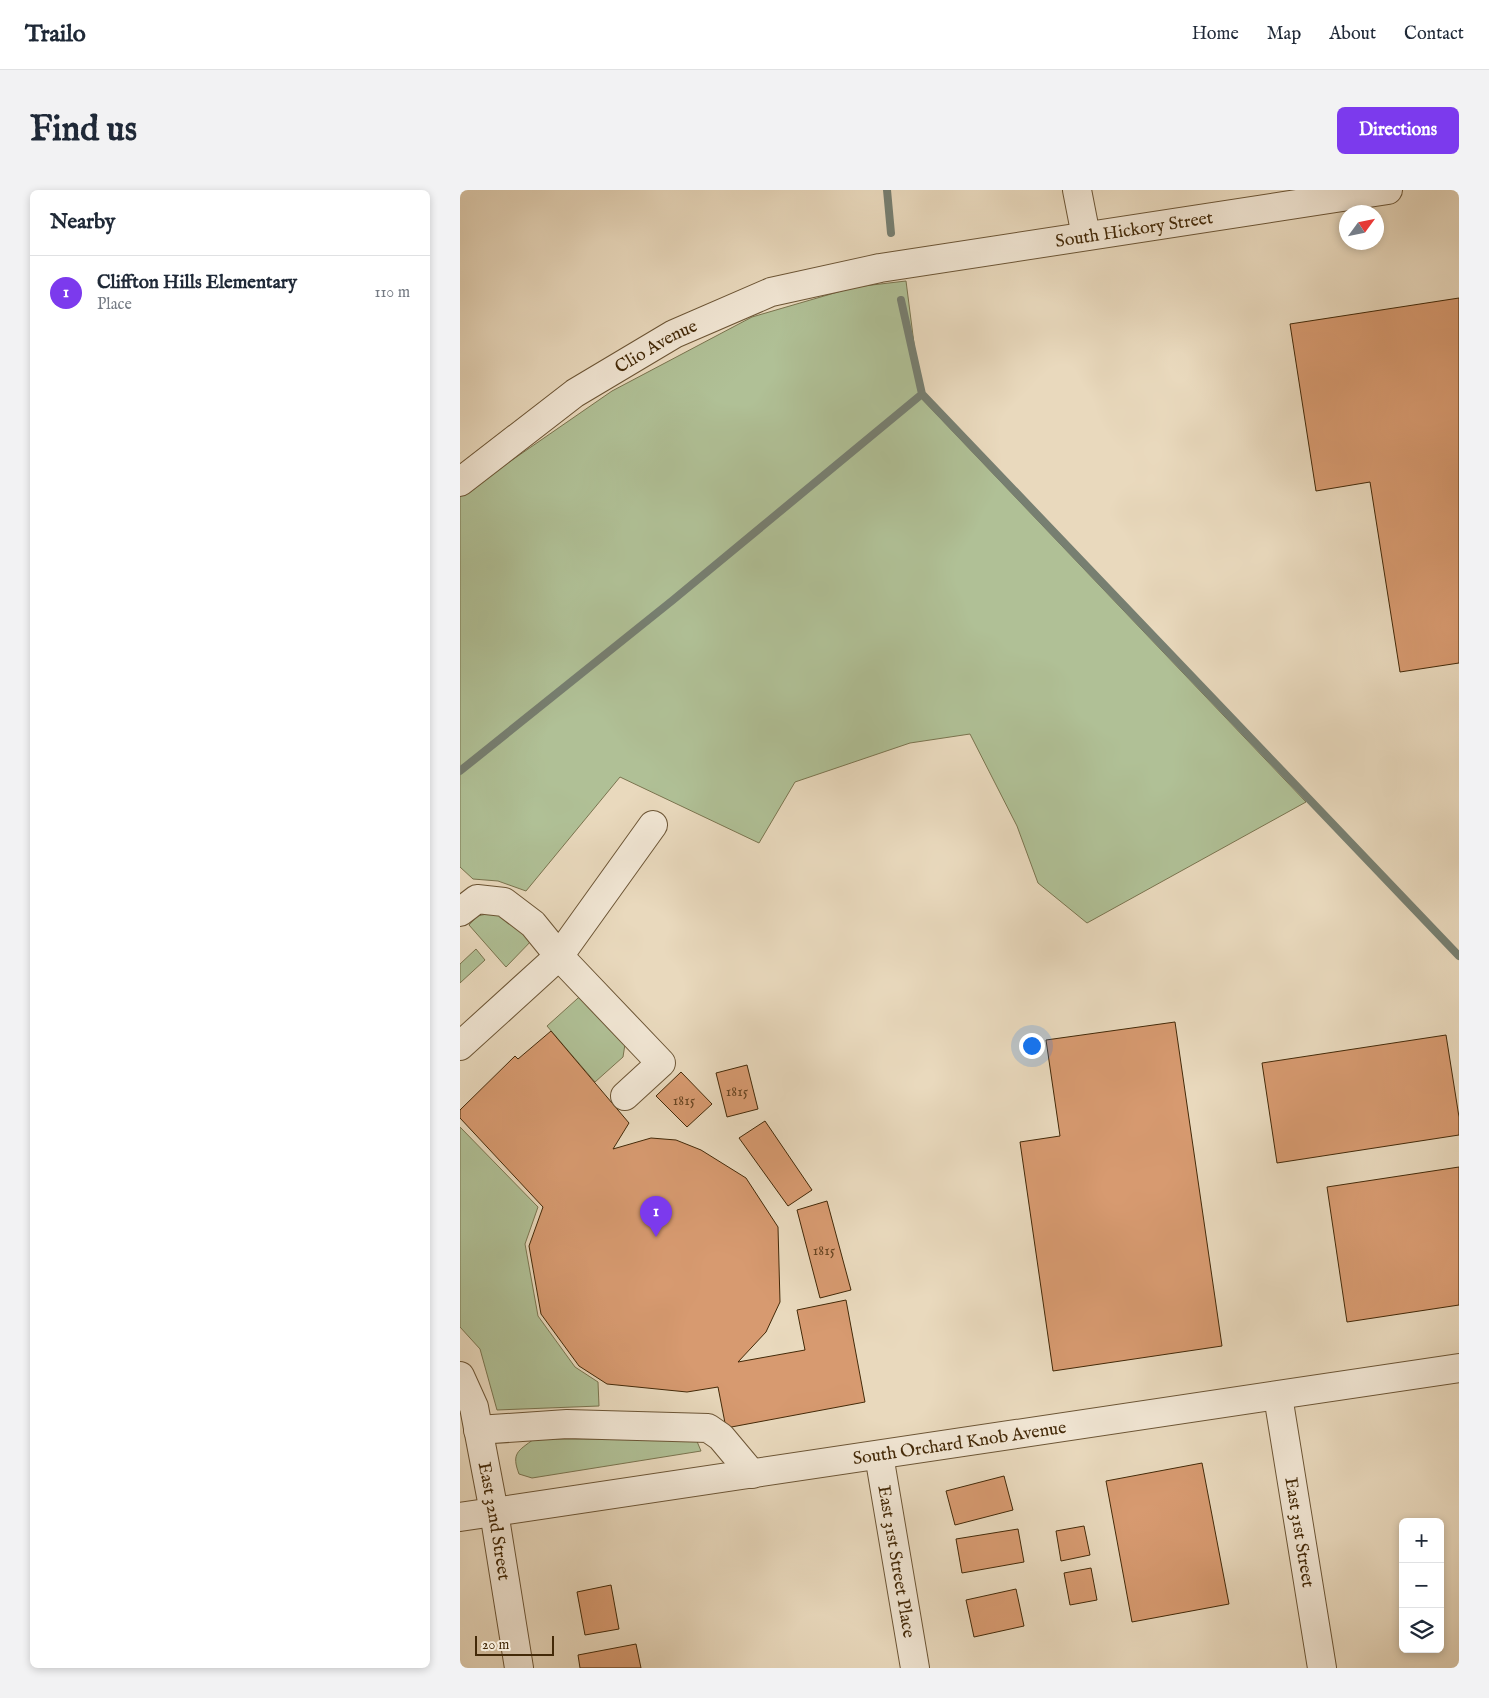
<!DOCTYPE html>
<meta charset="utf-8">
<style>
body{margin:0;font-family:"IM FELL English",serif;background:#f2f2f3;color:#1f2937}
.controls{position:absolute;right:15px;bottom:15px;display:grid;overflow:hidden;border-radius:8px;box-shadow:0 2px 8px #0003}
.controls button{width:45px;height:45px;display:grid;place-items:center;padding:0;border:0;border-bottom:1px solid #e0e1e3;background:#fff;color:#1f2937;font:25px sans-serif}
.compass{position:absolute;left:879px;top:15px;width:45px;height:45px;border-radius:50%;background:#fff;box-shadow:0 2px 8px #0003;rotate:57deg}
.scale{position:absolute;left:15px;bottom:12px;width:79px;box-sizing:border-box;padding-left:5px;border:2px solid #432908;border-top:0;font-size:14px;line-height:18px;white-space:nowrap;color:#432908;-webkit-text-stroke:4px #f1e6d4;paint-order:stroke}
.you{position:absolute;left:571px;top:855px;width:18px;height:18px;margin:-12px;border:4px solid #fff;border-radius:50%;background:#1a73e8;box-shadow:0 0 0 8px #1a73e833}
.badge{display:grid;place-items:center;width:32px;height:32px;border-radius:50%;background:#7c3aed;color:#fff;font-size:16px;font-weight:700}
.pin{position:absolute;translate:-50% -41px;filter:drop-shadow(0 1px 2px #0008)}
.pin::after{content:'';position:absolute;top:26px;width:18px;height:15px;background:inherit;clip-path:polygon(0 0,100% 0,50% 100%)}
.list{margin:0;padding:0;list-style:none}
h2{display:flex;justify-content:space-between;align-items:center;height:65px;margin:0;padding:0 20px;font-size:21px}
h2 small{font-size:16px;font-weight:400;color:#747a83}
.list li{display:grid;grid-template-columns:32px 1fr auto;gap:15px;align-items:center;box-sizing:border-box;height:75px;padding:0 20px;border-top:1px solid #e0e1e3}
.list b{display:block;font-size:19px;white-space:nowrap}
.list p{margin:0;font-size:16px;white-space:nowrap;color:#747a83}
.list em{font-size:16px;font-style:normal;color:#747a83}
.icon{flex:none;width:28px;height:28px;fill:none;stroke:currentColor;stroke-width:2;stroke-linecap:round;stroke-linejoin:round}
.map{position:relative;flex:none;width:999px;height:1478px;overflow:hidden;border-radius:8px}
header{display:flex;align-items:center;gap:30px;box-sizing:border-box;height:70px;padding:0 25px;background:#fff;border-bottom:1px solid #e0e1e3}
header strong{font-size:24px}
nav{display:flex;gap:28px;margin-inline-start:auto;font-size:18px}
.intro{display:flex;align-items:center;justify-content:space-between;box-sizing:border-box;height:120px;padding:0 30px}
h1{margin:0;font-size:35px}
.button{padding:12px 22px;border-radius:8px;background:#7c3aed;color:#fff;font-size:18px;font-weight:700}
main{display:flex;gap:30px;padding:0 30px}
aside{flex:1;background:#fff;border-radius:8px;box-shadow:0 2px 8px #0003}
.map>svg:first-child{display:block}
.green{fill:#b0c096;stroke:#7a744f}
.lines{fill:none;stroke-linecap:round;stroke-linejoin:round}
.stream{stroke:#777f71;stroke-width:8}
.building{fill:#d79a70;stroke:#432908}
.minor-casing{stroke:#6c5535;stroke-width:30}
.minor{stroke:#f1e6d4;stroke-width:28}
.labels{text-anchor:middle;stroke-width:4;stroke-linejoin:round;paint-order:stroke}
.number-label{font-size:15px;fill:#684522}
.street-label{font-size:18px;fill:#432908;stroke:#f1e6d4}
</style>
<header>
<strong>Trailo</strong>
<nav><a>Home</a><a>Map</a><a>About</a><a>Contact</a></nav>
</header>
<div class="intro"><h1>Find us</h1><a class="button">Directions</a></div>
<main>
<aside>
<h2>Nearby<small></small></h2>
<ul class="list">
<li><span class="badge">1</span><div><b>Cliffton Hills Elementary</b><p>Place</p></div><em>110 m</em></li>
</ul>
</aside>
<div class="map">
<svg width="999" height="1478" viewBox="0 0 999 1478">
<rect width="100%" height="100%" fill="#e9d9bd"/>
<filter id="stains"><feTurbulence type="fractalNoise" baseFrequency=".004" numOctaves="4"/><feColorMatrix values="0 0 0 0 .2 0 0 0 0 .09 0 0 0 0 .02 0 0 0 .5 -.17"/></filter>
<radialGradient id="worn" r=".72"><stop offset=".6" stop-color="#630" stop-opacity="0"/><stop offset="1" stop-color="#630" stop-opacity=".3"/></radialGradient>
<!-- green -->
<path class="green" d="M446,91l15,117 385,404 -219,121 -49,-40 -21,-57 -47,-92 -60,9 -115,39 -36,61 -139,-66 -94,114 -28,-10 -25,-2 -13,-12v-371l152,-105 140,-74 103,-30z
M32,723h11l32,24 -29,30 -37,-42 8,-9z
M16,759l9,11 -25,23v-19z
M127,800l38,54 -2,13 -28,25 -48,-56z
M0,937l78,80 -13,37 13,72 37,51 23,15 1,24 -102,4 -17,-61 -20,-22z
M74,1249h162l5,12 -169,27 -13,-4c-8,-21 -1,-23 15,-35z"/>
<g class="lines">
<!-- stream -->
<path class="stream" d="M427,0l4,43
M441,110l21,94 537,562
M0,581l213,-171 249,-206"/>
</g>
<!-- building -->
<path class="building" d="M999,108v365l-59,9 -30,-190 -54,9 -26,-167z
M715,832l47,324 -169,25 -33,-229 40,-6 -14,-96z
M91,841l78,92 -16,26 38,-11 25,2 25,10 45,28 32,49 2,75 -14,30 -28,30 67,-12 -8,-40 49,-10 19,102 -139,26 -8,-41 -31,5 -80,-8 -28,-18 -38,-52 -12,-68 14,-39 -83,-89v-8l55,-54 3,3z
M986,845l13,82v18l-182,28 -15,-100z
M287,875l11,44 -31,8 -11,-44z
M221,882l31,32 -25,23 -31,-31z
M305,931l47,69 -24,16 -49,-68z
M999,977v138l-112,17 -20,-135z
M367,1011l24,89 -31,8 -23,-88z
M742,1273l27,141 -97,18 -26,-141z
M544,1286l9,34 -58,15 -9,-34z
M624,1336l6,29 -29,6 -5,-30z
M558,1339l6,33 -62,11 -6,-34z
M631,1378l6,32 -27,5 -6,-32z
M151,1395l8,44 -34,6 -8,-43z
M556,1399l8,37 -50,11 -8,-37z
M176,1454l5,24h-61l-2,-13z"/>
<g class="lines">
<defs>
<g id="minor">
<path d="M617,0l9,46"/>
<path id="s1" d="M0,292l115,-89 99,-59 97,-42 109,-24 508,-78"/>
<path d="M0,722l17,-13 27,3 29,22 26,32 102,107 -36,33"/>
<path d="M0,856l99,-90 94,-131"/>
<path id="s2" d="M0,1186l14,31 20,105 25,156"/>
<path id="s3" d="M818,1206l44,272"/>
<path d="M18,1240l89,-6 141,4 13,9 31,37"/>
<path id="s4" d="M419,1265l36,213"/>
<path id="s5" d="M0,1327l999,-149"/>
</g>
</defs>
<!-- minor casing -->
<use href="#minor" class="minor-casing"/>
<!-- minor -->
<use href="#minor" class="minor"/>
</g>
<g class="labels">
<!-- number labels -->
<g class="number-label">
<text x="277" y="906">1815</text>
<text x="224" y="915">1815</text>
<text x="364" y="1065">1815</text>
</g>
<!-- street labels -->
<g class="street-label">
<text dy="6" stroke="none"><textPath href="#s1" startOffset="735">South Hickory Street</textPath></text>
<text dy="6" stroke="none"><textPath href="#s1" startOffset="239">Clio Avenue</textPath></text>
<text dy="6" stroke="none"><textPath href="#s5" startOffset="505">South Orchard Knob Avenue</textPath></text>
<text dy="6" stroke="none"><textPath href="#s2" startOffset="150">East 32nd Street</textPath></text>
<text dy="6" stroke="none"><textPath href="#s3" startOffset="138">East 31st Street</textPath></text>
<text dy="6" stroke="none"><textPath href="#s4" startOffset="108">East 31st Street Place</textPath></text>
</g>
</g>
<rect width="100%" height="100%" filter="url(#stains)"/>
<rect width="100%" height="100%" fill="url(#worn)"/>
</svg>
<div class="controls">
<button>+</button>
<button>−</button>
<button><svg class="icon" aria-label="layers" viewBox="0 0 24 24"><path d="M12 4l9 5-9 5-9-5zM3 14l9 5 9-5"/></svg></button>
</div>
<svg class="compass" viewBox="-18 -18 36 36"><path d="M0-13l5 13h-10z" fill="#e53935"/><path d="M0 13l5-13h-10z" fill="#747a83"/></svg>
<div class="scale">20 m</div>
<div class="you"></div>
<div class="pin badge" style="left:196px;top:1047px">1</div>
</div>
</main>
